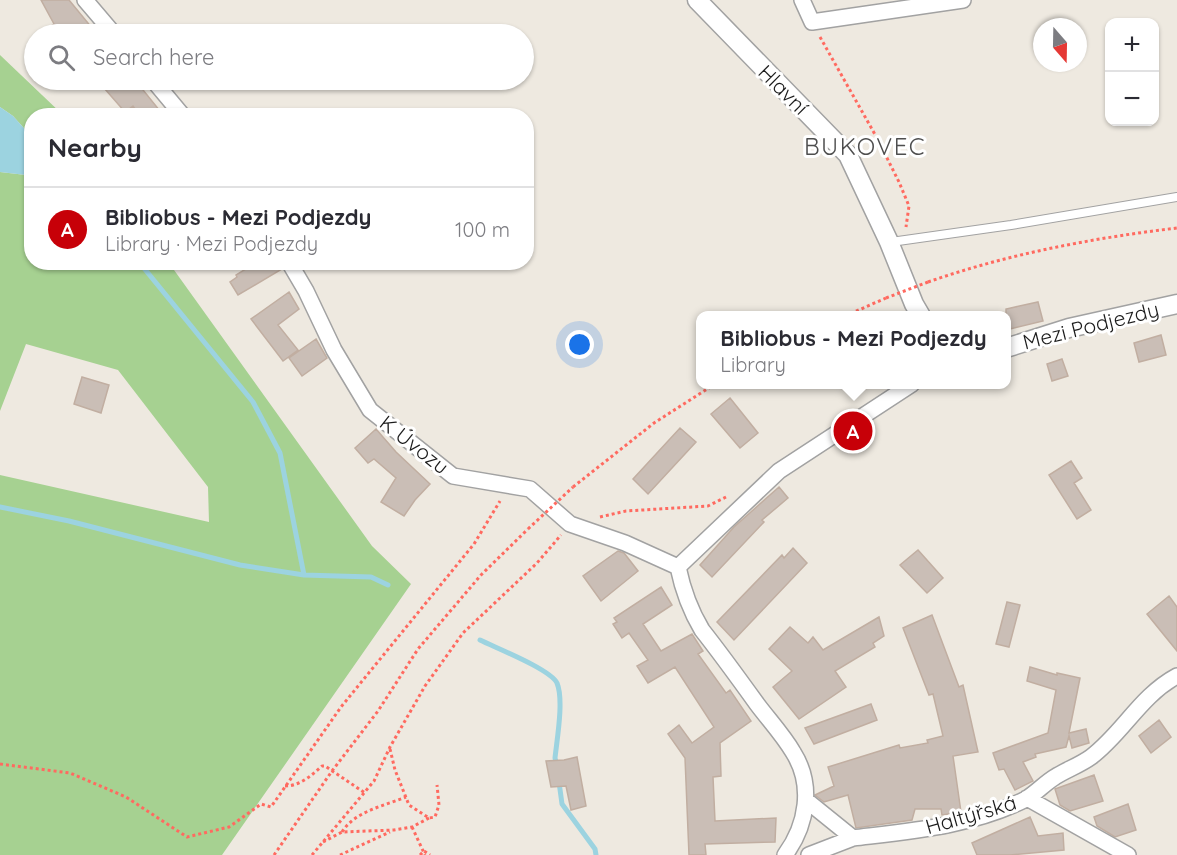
<!DOCTYPE html>
<meta charset="utf-8">
<style>
body{margin:0;font-family:Quicksand,sans-serif;background:#f7f7f7;color:#2b2b33}
.controls{position:absolute;right:18px;top:18px;display:grid;overflow:hidden;border-radius:12px;box-shadow:0 2px 4px #0004}
.controls button{width:54px;height:54px;display:grid;place-items:center;padding:0;border:0;border-bottom:2px solid #e1e1e2;background:#fff;color:#2b2b33;font:30px sans-serif}
.compass{position:absolute;left:1033px;top:18px;width:54px;height:54px;border-radius:50%;background:#fff;box-shadow:0 2px 4px #0004;rotate:160deg}
.you{position:absolute;left:580px;top:345px;width:21px;height:21px;margin:-15px;border:4px solid #fff;border-radius:50%;background:#1a73e8;box-shadow:0 0 0 9px #1a73e833}
.badge{display:grid;place-items:center;width:39px;height:39px;border-radius:50%;background:#c70008;color:#fff;font-size:20px;font-weight:700}
.pin{position:absolute;translate:-50% -50%;border:3px solid #fff;box-shadow:0 2px 6px #0006}
.popup{position:absolute;left:696px;top:311px;width:315px;height:78px;box-sizing:border-box;display:grid;place-content:center;border-radius:12px;background:#fff;filter:drop-shadow(0 2px 4px #0005);font-size:20px;white-space:nowrap;color:#7c7c81}
.popup b{font-size:22px;color:#2b2b33}
.popup::after{content:'';position:absolute;left:50%;top:100%;margin-left:-12px;border:12px solid transparent;border-top-color:#fff}
.list{margin:0;padding:0;list-style:none}
h2{display:flex;justify-content:space-between;align-items:center;height:78px;margin:0;padding:0 24px;font-size:26px}
h2 small{font-size:20px;font-weight:400;color:#7c7c81}
.list li{display:grid;grid-template-columns:39px 1fr auto;gap:18px;align-items:center;box-sizing:border-box;height:84px;padding:0 24px;border-top:2px solid #e1e1e2}
.list b{display:block;font-size:22px;white-space:nowrap}
.list p{margin:0;font-size:20px;white-space:nowrap;color:#7c7c81}
.list em{font-size:20px;font-style:normal;color:#7c7c81}
.icon{flex:none;width:33px;height:33px;fill:none;stroke:currentColor;stroke-width:2;stroke-linecap:round;stroke-linejoin:round}
.map{position:relative;flex:none;width:1177px;height:855px;overflow:hidden}
.search{position:absolute;background:#fff;box-shadow:0 2px 4px #0004;left:24px;top:24px;width:510px;height:66px;display:flex;align-items:center;gap:15px;box-sizing:border-box;padding:0 21px;border-radius:33px;color:#7c7c81;font-size:22px}
.panel{position:absolute;background:#fff;box-shadow:0 2px 4px #0004;left:24px;top:108px;width:510px;height:162px;border-radius:24px}
.map>svg:first-child{display:block}
.forest{fill:#a6d191}
.water{fill:#9cd3e0}
.lines{fill:none;stroke-linecap:round;stroke-linejoin:round}
.stream{stroke:#9cd3e0;stroke-width:5}
.building{fill:#cabeb6;stroke:#c1aea1;stroke-width:1.5}
.service-casing{stroke:#a2a2a2;stroke-width:10}
.minor-casing{stroke:#a2a2a2;stroke-width:18}
.tertiary-casing{stroke:#a2a2a2;stroke-width:21}
.path{stroke:#ff6a60;stroke-width:3;stroke-dasharray:3 3;stroke-linecap:butt}
.service{stroke:#fff;stroke-width:8}
.minor{stroke:#fff;stroke-width:15}
.tertiary{stroke:#fff;stroke-width:18}
.path-bridge{stroke:#ff6a60;stroke-width:3;stroke-dasharray:3 3;stroke-linecap:butt}
.labels{text-anchor:middle;stroke-width:6;stroke-linejoin:round;paint-order:stroke}
.street-label{font-size:21px;fill:#1b1b1b;stroke:#fff}
.quarter-label{font-size:24px;letter-spacing:1.5px;fill:#4e4e4e;stroke:#fff}
</style>
<div class="map">
<svg width="1177" height="855" viewBox="0 0 1177 855">
<rect width="100%" height="100%" fill="#eee9e0"/>
<!-- forest -->
<path class="forest" d="M0,55l63,60 -31,1 -1,20 -18,-20 -13,-9z
M0,172l26,3 5,-3 1,90 137,1 203,283 39,38 -189,271h-222v-380l209,47 -1,-35 -90,-117 -92,-26 -26,67z"/>
<!-- water -->
<path class="water" d="M0,107l13,9 18,20v36l-5,3 -26,-3z"/>
<g class="lines">
<!-- stream -->
<path class="stream" d="M139,262l114,140 27,51 24,122
M0,507l69,14 171,44 64,10 67,2 17,8
M480,640c16,8 70,29 77,43 7,17 0,56 -2,75l2,8
M559,782l3,22 33,45 1,6"/>
</g>
<!-- building -->
<path class="building" d="M41,0h28l28,34h-39l-7,-8 3,-2z
M97,80h38l29,36h-24l-7,-10 -8,6z
M257,262h22l3,7 -44,26 -8,-13 7,-5 -1,-2z
M289,292l10,17 -21,16 20,25 -15,11 -32,-42z
M1038,302l5,19 -37,9v-21z
M1161,335l5,20 -27,7 -5,-19z
M316,339l11,19 -25,18 -13,-18z
M1062,359l6,17 -16,5 -5,-17z
M82,377l27,8 -8,28 -27,-9z
M730,398l28,35 -18,15 -29,-34z
M680,428l16,14 -48,52 -15,-15z
M376,429l20,23 34,32 -15,16 -11,16 -23,-14 15,-24 -22,-19 -6,4 -13,-15z
M1071,461l11,17 -8,5 17,27 -14,9 -28,-44z
M779,487l9,11 -26,22 2,2 -52,55 -12,-12 34,-38z
M793,548l14,15 -73,77 -17,-18 65,-67 2,3z
M918,550l25,28 -16,15 -27,-28z
M618,551l6,2 14,18 -37,30 -18,-25z
M661,587l11,18 -29,19 18,27 31,-17 11,17 -5,3 28,39 4,-3 21,31 -31,22 1,33 -8,1 2,44 61,-3 -1,24 -70,2 1,11h-17l-4,-97 -17,-24 11,-9 13,18 22,-16 -39,-60 -27,16 -11,-17 11,-6 -19,-27 -7,5 -9,-14 4,-2 -3,-4z
M1169,596l8,11v44l-30,-37z
M1007,602l13,3 -11,42 -13,-3z
M932,615l27,72 4,-2 15,67 -25,4 8,56 -19,3 -1,-6h-26l-3,11 -56,8 -8,-33 -24,7 -9,-7 19,-9 -6,-19 71,-22 1,3 28,-5 -1,-3 16,-4 -10,-42 -4,1 -26,-67z
M879,617l5,19 -11,7 2,4 -40,24 11,16 -47,32 -26,-32 19,-16 -23,-22 21,-22 18,16 5,-6 10,13z
M1030,667l27,8v-2l23,5 -11,55 17,-4 3,14 -17,5 -3,-12 -3,11 -31,7 1,3 -13,5 10,19 -18,9 -11,-21 -5,1 -6,-17 55,-20 8,-43 -29,-9z
M871,704l6,16 -63,24 -9,-16z
M1159,720l12,17 -20,16 -12,-17z
M577,757l9,49 -15,4 -5,-24 -15,1 -5,-26 18,-1z
M1094,775l9,26 -33,10 -10,-6 -5,-16z
M1128,804l8,26 -21,7 -18,-11 -3,-9z
M1030,817l8,19 25,-3 1,17 -54,5h-33l-5,-12z"/>
<g class="lines">
<defs>
<path id="service" d="M891,242l120,-17 166,-28"/>
<path id="minor" d="M85,0l29,34
M802,0l10,22 151,-22
M153,80l30,36
M289,262l17,29 28,59 36,60 83,66 77,13 40,35 55,19 53,24
M678,567c5,24 12,43 24,63 19,24 37,49 55,74 12,16 26,31 36,48 21,33 14,73 -8,103
M678,567l101,-96 133,-87
M1027,798l101,57
M806,800l47,38c58,-7 120,-12 173,-39 10,-6 19,-16 29,-22 11,-7 25,-12 36,-20 32,-24 49,-61 86,-81
M809,855l44,-17"/>
<path id="tertiary" d="M697,0l151,155 41,87 25,62 7,12
M1006,348l63,-20 108,-24"/>
</defs>
<!-- service casing -->
<use href="#service" class="service-casing"/>
<!-- minor casing -->
<use href="#minor" class="minor-casing"/>
<!-- tertiary casing -->
<use href="#tertiary" class="tertiary-casing"/>
<!-- path -->
<path class="path" d="M820,37l57,101 22,44 10,24 -3,21
M928,282c80,-28 165,-44 249,-54
M845,316l41,-18
M573,487l81,-64 61,-39
M600,517l26,-6 82,-5 18,-9
M390,749l5,21 14,35 20,13 6,-1 4,-12 -2,-20
M0,764l70,9 56,24 61,40 42,-10 32,-23 10,3 70,-100 133,-163 26,-43
M285,786c15,0 27,-11 37,-20h3l40,27
M412,827l13,28
M342,832c13,-21 42,-26 64,-35
M323,842l19,-10 52,-2 18,-3 17,-9
M274,855l58,-84 46,-60 40,-62 63,-74 47,-46
M312,855l62,-74 16,-34 35,-61 38,-53 74,-70 24,-28
M340,855l50,-23
M420,855l4,-4 6,4"/>
<!-- service -->
<use href="#service" class="service"/>
<!-- minor -->
<use href="#minor" class="minor"/>
<!-- tertiary -->
<use href="#tertiary" class="tertiary"/>
<!-- path-bridge -->
<path class="path-bridge" d="M886,298l42,-16
M528,529l45,-42"/>
</g>
<g class="labels">
<!-- street labels -->
<g class="street-label">
<text transform="translate(783 90) rotate(45)" y="7">Hlavní</text>
<text transform="translate(1091 326) rotate(-14)" y="7">Mezi Podjezdy</text>
<text transform="translate(414 445) rotate(38)" y="7">K Úvozu</text>
<text transform="translate(971 815) rotate(-16)" y="7">Haltýřská</text>
</g>
<!-- quarter labels -->
<g class="quarter-label">
<text x="865" y="155">BUKOVEC</text>
</g>
</g>
</svg>
<div class="controls">
<button>+</button>
<button>−</button>
</div>
<svg class="compass" viewBox="-18 -18 36 36"><path d="M0-13l5 13h-10z" fill="#e53935"/><path d="M0 13l5-13h-10z" fill="#7c7c81"/></svg>
<div class="you"></div>
<div class="pin badge" style="left:853px;top:431px">A</div>
<div class="popup"><b>Bibliobus - Mezi Podjezdy</b>Library</div>
<div class="search"><svg class="icon" aria-label="search" viewBox="0 0 24 24"><circle cx="10" cy="10" r="6"/><path d="M15 15l6 6"/></svg>Search here</div>
<section class="panel">
<h2>Nearby<small></small></h2>
<ul class="list">
<li><span class="badge">A</span><div><b>Bibliobus - Mezi Podjezdy</b><p>Library · Mezi Podjezdy</p></div><em>100 m</em></li>
</ul>
</section>
</div>
